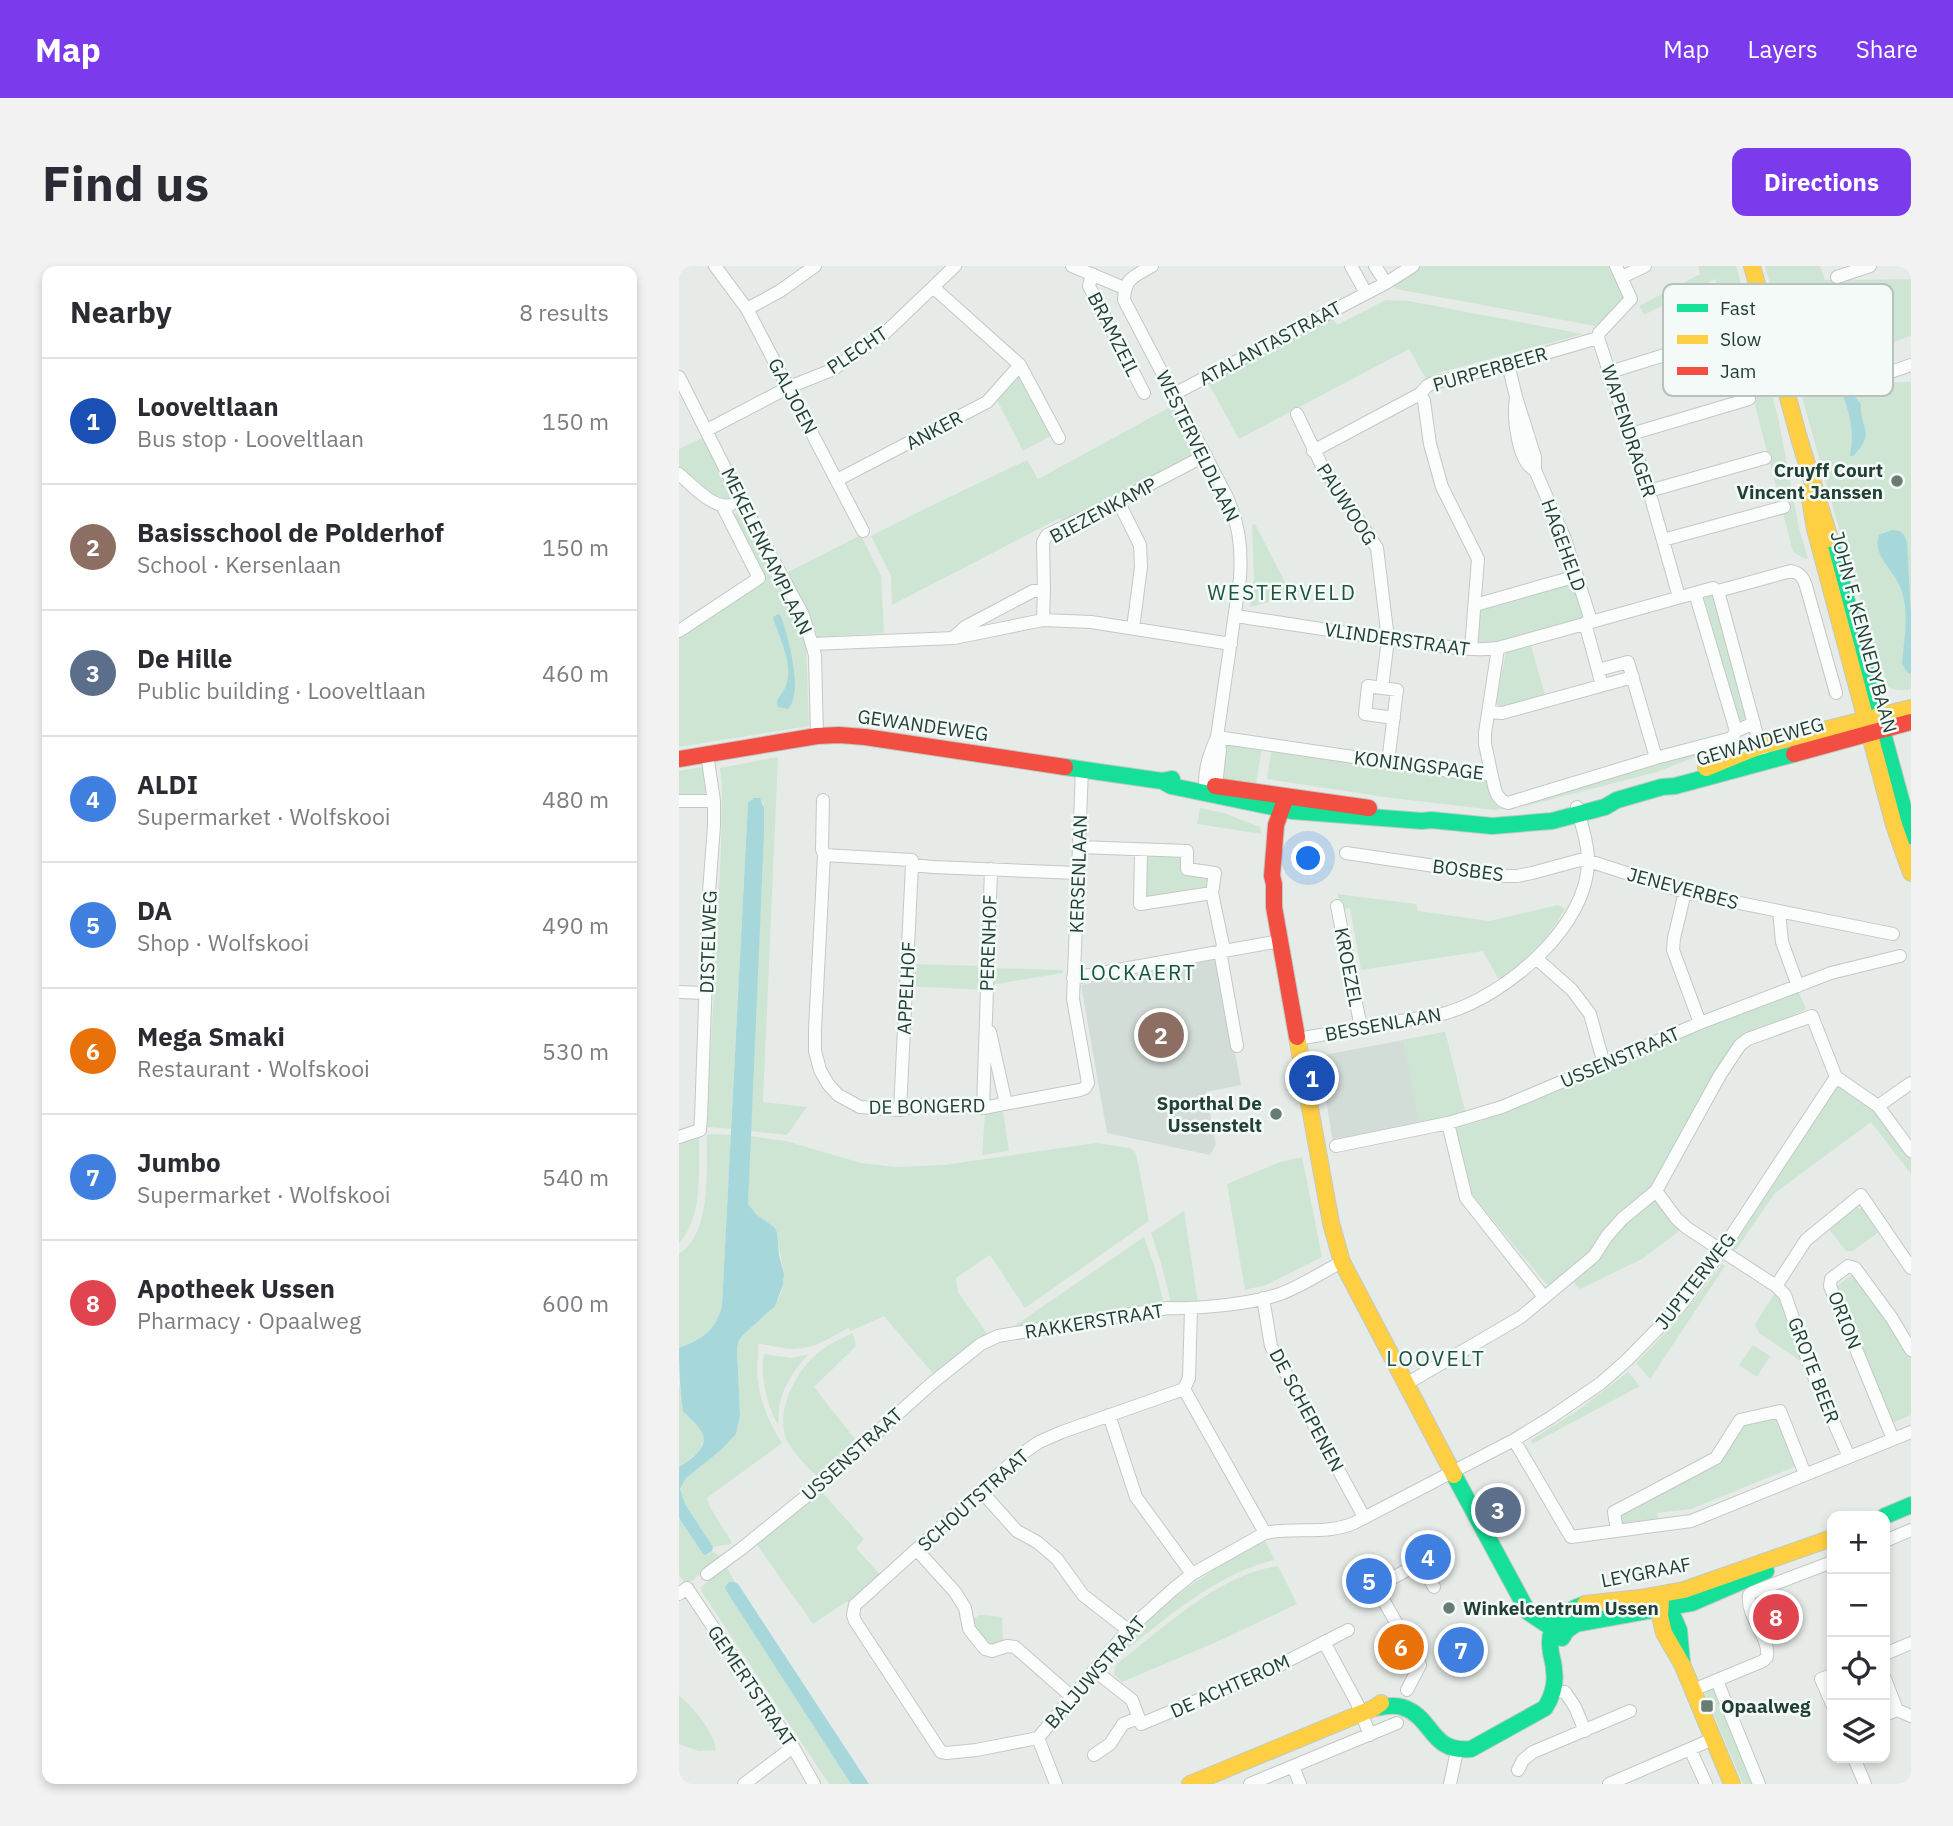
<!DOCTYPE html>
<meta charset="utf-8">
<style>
body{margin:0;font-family:"IBM Plex Sans",sans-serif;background:#f2f2f3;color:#2b2b33}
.controls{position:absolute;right:21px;bottom:21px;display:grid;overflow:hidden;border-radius:14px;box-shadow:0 4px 10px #0003}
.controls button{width:63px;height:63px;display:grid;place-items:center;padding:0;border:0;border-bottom:2px solid #e1e1e2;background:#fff;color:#2b2b33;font:35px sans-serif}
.you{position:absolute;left:630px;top:593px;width:24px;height:24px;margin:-18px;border:5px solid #fff;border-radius:50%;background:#1a73e8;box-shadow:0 0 0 10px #1a73e833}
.badge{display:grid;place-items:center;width:46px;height:46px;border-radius:50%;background:#7c3aed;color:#fff;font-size:23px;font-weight:700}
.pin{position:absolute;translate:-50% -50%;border:4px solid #fff;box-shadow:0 2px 7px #0006}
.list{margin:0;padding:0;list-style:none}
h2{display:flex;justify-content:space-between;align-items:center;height:91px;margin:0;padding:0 28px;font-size:30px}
h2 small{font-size:23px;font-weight:400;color:#7c7c81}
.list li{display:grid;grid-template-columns:46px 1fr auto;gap:21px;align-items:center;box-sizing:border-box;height:126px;padding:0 28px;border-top:2px solid #e1e1e2}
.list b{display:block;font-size:26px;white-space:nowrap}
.list p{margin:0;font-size:23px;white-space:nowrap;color:#7c7c81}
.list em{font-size:23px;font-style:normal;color:#7c7c81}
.icon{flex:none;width:38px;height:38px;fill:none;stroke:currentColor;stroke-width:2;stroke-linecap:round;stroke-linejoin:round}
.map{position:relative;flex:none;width:1232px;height:1518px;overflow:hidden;border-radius:14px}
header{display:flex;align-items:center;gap:42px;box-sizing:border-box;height:98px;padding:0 35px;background:#7c3aed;color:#fff}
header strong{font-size:33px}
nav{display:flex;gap:38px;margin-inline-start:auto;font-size:24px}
.intro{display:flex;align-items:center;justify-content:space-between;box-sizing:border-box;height:168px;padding:0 42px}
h1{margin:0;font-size:49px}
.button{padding:18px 32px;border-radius:14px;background:#7c3aed;color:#fff;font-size:24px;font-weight:700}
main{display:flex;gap:42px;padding:0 42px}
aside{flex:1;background:#fff;border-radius:14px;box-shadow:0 4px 10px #0003}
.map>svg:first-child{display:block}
.built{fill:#d3ddd8}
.green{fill:#cee5d4}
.water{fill:#a5d7db}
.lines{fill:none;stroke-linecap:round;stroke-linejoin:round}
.street-casing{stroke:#c3c8c5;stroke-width:14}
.fast-casing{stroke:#c1c9c5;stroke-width:18}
.slow-casing{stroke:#c1c9c5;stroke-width:18}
.jam-casing{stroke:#c1c9c5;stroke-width:18}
.street{stroke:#fbfcfc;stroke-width:12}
.fast{stroke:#16e098;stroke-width:16}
.slow{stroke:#ffcf43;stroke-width:16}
.jam{stroke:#f24e42;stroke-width:16}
.poi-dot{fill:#677c74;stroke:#f4faf7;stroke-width:2.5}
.labels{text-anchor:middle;stroke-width:5;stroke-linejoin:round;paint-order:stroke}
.street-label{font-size:19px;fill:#224036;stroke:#f4faf7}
.poi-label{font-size:19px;font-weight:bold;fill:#224036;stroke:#f4faf7;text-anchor:end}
.neighbourhood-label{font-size:21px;letter-spacing:2px;fill:#1c5442;stroke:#f4faf7}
.key{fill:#f4faf7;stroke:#b5c2bd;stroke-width:2}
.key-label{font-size:19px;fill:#224036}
</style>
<header>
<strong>Map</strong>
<nav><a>Map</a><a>Layers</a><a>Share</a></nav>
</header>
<div class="intro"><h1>Find us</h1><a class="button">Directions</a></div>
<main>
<aside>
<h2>Nearby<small>8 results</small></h2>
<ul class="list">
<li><span class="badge" style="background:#1a4fb4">1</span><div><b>Looveltlaan</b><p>Bus stop · Looveltlaan</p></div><em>150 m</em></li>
<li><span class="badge" style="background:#8d6e63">2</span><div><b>Basisschool de Polderhof</b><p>School · Kersenlaan</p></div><em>150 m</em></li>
<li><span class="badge" style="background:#5c6f8a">3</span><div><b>De Hille</b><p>Public building · Looveltlaan</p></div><em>460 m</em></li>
<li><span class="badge" style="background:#3f7fe0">4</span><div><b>ALDI</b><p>Supermarket · Wolfskooi</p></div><em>480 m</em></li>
<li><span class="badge" style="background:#3f7fe0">5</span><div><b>DA</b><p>Shop · Wolfskooi</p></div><em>490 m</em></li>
<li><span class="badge" style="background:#e8710a">6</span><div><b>Mega Smaki</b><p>Restaurant · Wolfskooi</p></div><em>530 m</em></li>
<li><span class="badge" style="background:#3f7fe0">7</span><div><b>Jumbo</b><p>Supermarket · Wolfskooi</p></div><em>540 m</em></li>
<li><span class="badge" style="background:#e0444e">8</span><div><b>Apotheek Ussen</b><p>Pharmacy · Opaalweg</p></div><em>600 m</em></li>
</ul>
</aside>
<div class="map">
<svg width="1232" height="1518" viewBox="0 0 1232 1518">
<rect width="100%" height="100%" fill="#e6ebe8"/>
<!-- built -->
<path class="built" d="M539,693l23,126 -35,7 10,53 -6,10 -103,-22 -26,-148z
M766,766l21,83 -133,28 -14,-87z"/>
<!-- green -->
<path class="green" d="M740,0h192l16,30 -26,31 -205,-38 -4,-6z
M1019,0h38l42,151 21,111 9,30 -3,1 -12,-7 -58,-224h-5l-15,-49 -71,36 -5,-9 61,-32z
M1086,0h55l5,14 86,-1v57l-55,19 4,13 -5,2 5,13 51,-1v307c-9,2 -15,2 -24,-3l-2,-7 -41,-133z
M707,34l23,1 174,33 -145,39 -12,6 -17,-30 -170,90 -32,-58 124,-66 6,10z
M341,106l32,63 -29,16 -27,-53z
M493,140l24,48 -4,3 -129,65 -3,-4 -168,87 -1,-29 -20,-40c52,-27 104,-51 156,-76l11,19z
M24,172l30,54 -3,7 -8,2 -10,-5 -33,-28v-19z
M60,246l6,4 52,103 9,23 3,84 -130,21v-109l85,-57 -31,-61 2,-7z
M576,258l37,72 -42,11 4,-30 -2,-52z
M182,269l20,41 3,57 -66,4 -30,-65z
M896,316l13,36 -90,26 -22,-1 4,-34z
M1035,329l36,123 -10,8 -36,-128z
M852,380l14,49 -46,13 -3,-8 10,-48z
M546,476l37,4 -6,39 -32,-5z
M593,481l215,33 5,3 8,25 218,-60 -61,24 -128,33 -35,5 -110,-13 -117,-18z
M99,491l-15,345 44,5 -20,28 -37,-4 14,-296v-27l-1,-7 -15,2 -17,326 -24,-2 14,-279 1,-63 -2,-17z
M24,501l4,24c-6,7 -19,4 -28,3v-23z
M521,542l24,5 36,14 2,7 -65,-10z
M464,586l39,2 -1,18 29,5 -1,11 -68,12z
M658,628l79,10 2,7 71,10 69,-16 7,4c-16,28 -38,55 -66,71l-16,-29 -122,19 -11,-62 -7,1z
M231,698l73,2 -1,24 -74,-4z
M317,702l67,2v3l-73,12 1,-13h4z
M1116,726l4,1 7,15 -3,3 -53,22 -100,157 -61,65 -39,30 -4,-1 -74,-90 -16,-66 23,-6 148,-63z
M766,766l21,83 -46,11 -17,-86z
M1160,817l29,18 43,57v16l-40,-52 -96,71 -40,58 -3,-3z
M324,845l6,40 -27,4 3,-41z
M31,868l21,1 -9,171c-7,27 -19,31 -43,42v-94c33,-21 27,-84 28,-119z
M71,870l36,5 75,22 35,4 48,-2 152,-22 34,5 5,4 2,6 12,63 -124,87 -35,-53 -34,23 2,14 30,43 -53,41 -51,-60 -33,15 -3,-3c-18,10 -36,22 -57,21 -12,-1 -22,-5 -33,-5 1,10 -1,19 -1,29 2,25 11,49 25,70l-75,55 3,9 21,34v3l-18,3 -28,-43 -5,-14 6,-12 35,-28 15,-16 4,-19 -3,-68 2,-7c18,-21 46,-33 45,-65 -1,-15 -7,-29 -7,-44l-26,-22 -3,-5z
M17,871h3c-1,34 5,79 -20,106v-100z
M623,891l20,100 -56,28 -21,5 -18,-106 53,-22z
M975,930l28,33 -40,30 -62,30 -8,-9 42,-46z
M1174,942h10l17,23 -27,20h-7l-18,-23z
M505,945l14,92 -27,-1 -10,-39 -10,-30z
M465,971l10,28 10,38 -149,26 -1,-3z
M1043,998l3,2 -75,113 -14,-16c32,-31 60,-63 86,-99z
M1175,1007l57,81v61l-21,9 -56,-136z
M1100,1027l26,64 -6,3 -40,-27 -4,-9 19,-30z
M174,1067l3,13 -42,41 44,56 -38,36c-11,-10 -31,-30 -35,-43 -8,-30 12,-66 34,-84 10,-8 22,-14 34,-19z
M1074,1079l17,11 -13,21 -18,-12z
M85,1088l28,4 17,-4c-13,13 -25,31 -29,49 -2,7 -1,15 -2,22 -11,-20 -18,-47 -14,-71z
M949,1106l12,14 -108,58 -1,-4 46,-29z
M0,1117l7,32 15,14 3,10 -4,12 -21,16z
M1095,1150l5,3 20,46 -108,44 -34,4 2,8 -38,6 -1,-15 94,-50 29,-39z
M140,1223l45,50 -8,9 26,29 -29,25h-7l-33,22 -58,-82z
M0,1252l24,36h6l3,-3 10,7 -36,27 -7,-10z
M585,1273l11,21c-61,13 -118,66 -166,104 6,-15 22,-29 35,-41 38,-34 75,-58 120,-84z
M47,1300l9,16 -8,10 124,192h-22l-127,-192 -1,-5z
M599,1300l19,38 -76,36 -99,42 -8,-8 1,-7 3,-4c45,-35 103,-90 160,-97z
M301,1349l22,2 1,26 -16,3 -15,-18 -1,-8z
M1035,1423l41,95h-12l-38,-90 3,-4z
M0,1429c15,14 34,34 37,55l-17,1 -20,-7z"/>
<!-- water -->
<path class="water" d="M1162,119l7,4 13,15c-2,24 16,28 -8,52h-3c5,-29 -1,-43 -10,-70z
M1213,264c9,0 12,3 15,12l4,74v58l-3,-1 -6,-9c2,-26 8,-49 -1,-75 -6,-19 -29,-32 -22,-54z
M99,348l3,2c7,21 23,76 7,93l-10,-2 -1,-6c2,-5 7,-10 9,-15 8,-23 -7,-48 -13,-69z
M75,532h6l4,10v27l-16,369 8,10 19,14 2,4 2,23 5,19 -1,11 -8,21 -32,29 -4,5 -2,8 3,67 -4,19 -15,16 -35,28 -6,11 5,15 28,43 -1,4 -7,4 -2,-1 -24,-36v-51c13,-9 34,-21 20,-39 -4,-6 -11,-11 -16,-17 -3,-21 -4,-42 -4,-63 24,-10 36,-16 43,-42l26,-503z
M50,1316h5l4,2 131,200h-18l-124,-192 -2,-5z"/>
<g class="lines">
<defs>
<path id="street" d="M36,0l32,43 116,222
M393,0l52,22
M473,0c-18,11 -27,11 -28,34l102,195c13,29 16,52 14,83l-23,159c-7,16 -16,39 -10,56l9,-7 4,-37 -3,-12
M672,0l15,27
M696,0l11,17
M937,0l15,33 -32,34 -1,5 51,153 30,106
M413,8l-3,12 55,107
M943,11l23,-11
M1158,11l33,-11
M255,22l86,77 39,73
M68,43l33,-18 35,-25
M829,98l8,33
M931,106l119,-37
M0,111l62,123 62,115 12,40 2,81
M1194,112l38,-13
M495,128l212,-111 27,-17
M741,128l4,7 6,43 12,43 36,72 -7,90
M837,131l19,60v13c-18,-8 -22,-55 -19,-73z
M618,148l24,50 56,84 11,91 -6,49 15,2 -9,72
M28,164l82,-43 43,-17 52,-36 71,-68
M952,168l118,-35
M634,185l107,-57 7,-8 6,-3 75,-19 90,-26
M856,204l30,69 26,82
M0,208c13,11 34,35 51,31
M158,214l150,-78 33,-37
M970,225l116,-33
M439,235l22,44 1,22 -8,61
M984,274l121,-33
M1039,325l46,170
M1016,327l41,138
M796,339l102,-29
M556,350c57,8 114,18 172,25 30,4 61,11 91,7l215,-60 5,3 73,-20c9,2 12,6 15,15l30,107
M364,354l1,-30 -1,-48 4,-7 71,-34 88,-46
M906,357l15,55
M0,365l80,-53 -36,-71
M275,371l11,-10 68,-36 11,-1
M133,378l142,-6 89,-18 48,2 140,22
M919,404l30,-8 28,96
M703,422l-14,-2 -3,28 29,4
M810,446l13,1 131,-36
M538,471l260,38 14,-3c3,11 3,28 17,31l148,-45 76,-20 4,-7 18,-8
M812,506l-6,-28v-11l13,-85
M144,534l-1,49 2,6 -9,174v22l5,19 8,14 10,11 22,12 40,3 21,-5 62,3 97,-18 5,-2 3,-5 -15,-84 9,-230
M0,535h35
M400,581l108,4v18l28,4 -3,20 12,57
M462,584l-1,54 72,-11
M667,587l157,23h14l15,-3 48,-13 9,1 96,31 208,42
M145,589l88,5v5l21,2 144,6
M1006,626l-11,46 -1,12 27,73
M658,640l24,122
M1100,645l3,31 16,44
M541,685l17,95
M858,693l35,31 18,24 14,50
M394,712l207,-37
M0,726l26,1
M311,766l16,72
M619,773c33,-6 67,-12 101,-18 15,-2 32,-4 47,-8 59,-17 143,-87 142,-153 0,-18 -7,-36 -11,-53
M1157,811l42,29 33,45
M1199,840l33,-23
M304,842l8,-239
M221,844l12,-245
M769,857l18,75 78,99
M0,871l21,-7 1,-12 8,-226 5,-66v-25l-7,-47
M657,880l112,-23 54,-16 198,-84 131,-50 69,-17
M977,925l20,27 11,10 89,58 9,9 27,77 37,85
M1097,1020l30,-46 55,-45 50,73
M584,1032l8,48 93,171
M512,1043l-2,69 -5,11 -122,43 -23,10 -20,14 -38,35 -126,114 -2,10 2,6 86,131 6,1 29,-3 62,-12 90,-108 42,-38 22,-18 73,-41c29,-6 63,2 89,-10l160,-83 36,-22 51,-35 26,-23 53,-54 42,-56 114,-173
M727,1118l115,-67 73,-61 13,-20 15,-17 34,-28 64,-116 20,-30 8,-6 64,-23 24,61
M505,1123l81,144
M430,1149l27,82 56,77
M1214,1173l-63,-153 1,-7 17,-13 7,2 36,49 20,33
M835,1174l57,97 120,-16 220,-89
M302,1225l36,40 20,11 20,17 26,36 45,35
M938,1265l-3,-19 102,-54 24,-38 40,-9 25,63
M1206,1275l26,-11
M238,1284l38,42 10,16 4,21 16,20 7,2 15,-5 8,1 57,50
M28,1308l34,-25 63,-51 127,-114 50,-40 17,-8 170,-28c31,1 82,-4 112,-14 22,-8 42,-22 62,-32
M0,1328l8,-6 106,159 21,37
M645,1376l33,61 13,32
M1206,1388l26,-11
M415,1404l38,30 9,24 129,-54 78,-40
M1153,1409l-11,4 11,25
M1206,1413l12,31
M1038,1415l42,103
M728,1424l13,-25 -44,-78 44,-24 14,24
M1014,1424l70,-29 4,-4c3,-21 -21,-40 -18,-62l4,-3 79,-30
M874,1425l12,1 10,15 10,24
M1206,1449l12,-5 14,6
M359,1472l18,46
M1011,1483l16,35
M415,1489l16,-11 13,-20 15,-6
M1175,1492l11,26
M614,1500l7,18
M839,1504l5,-10 10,-8 97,-41
M65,1518l49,-37
M571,1518l147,-61
M771,1518l7,-33
M930,1518l104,-45"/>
<path id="fast" d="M1151,273l81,297
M386,501l97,14 10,-2
M483,515l9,5 121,25 130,10 9,-1 61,6 60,-5 53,-14 12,-7 45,-13 13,-1 119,-32
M775,1209l74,137 24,16 14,3
M1206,1250l26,-11
M987,1334l13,30 3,32
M883,1372l4,-7 10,-7 116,-21 74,-32
M695,1442c9,-1 19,-4 28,-1 32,10 27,46 69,42l74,-41c7,-11 11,-25 9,-38 0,-6 -2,-11 -3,-17 -5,-27 9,-41 34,-49"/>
<path id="slow" d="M1073,0l47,172 31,101
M1131,233l5,30 79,296 17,48
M1027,502l54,-22 151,-38
M618,771l34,186 11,39 112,213
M982,1334l-1,16 4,17 18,31 50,120
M906,1338l55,-6 44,-8 148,-52
M511,1518l184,-76 7,-5"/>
<path id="jam" d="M1115,488l117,-32
M0,493l138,-23 22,-1 26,2 200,30
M536,520l154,22
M607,531l-10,28 -4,51 2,8v23l23,130"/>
</defs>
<!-- street casing -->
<use href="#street" class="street-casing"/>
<!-- fast casing -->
<use href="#fast" class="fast-casing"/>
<!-- slow casing -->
<use href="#slow" class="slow-casing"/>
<!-- jam casing -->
<use href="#jam" class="jam-casing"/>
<!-- street -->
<use href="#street" class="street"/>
<!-- fast -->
<use href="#fast" class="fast"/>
<!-- slow -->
<use href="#slow" class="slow"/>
<!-- jam -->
<use href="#jam" class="jam"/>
</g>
<!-- markers -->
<g class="poi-dot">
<circle cx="1218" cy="215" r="7"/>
<circle cx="597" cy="848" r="7"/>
<circle cx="770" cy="1342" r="7"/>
<rect x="1021" y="1433" width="14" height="14" rx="3.5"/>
</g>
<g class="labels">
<!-- street labels -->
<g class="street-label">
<text transform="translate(435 68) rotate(63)" y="7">BRAMZEIL</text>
<text transform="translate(591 77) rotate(-28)" y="7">ATALANTASTRAAT</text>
<text transform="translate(178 84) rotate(-34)" y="7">PLECHT</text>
<text transform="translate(811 103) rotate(-16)" y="7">PURPERBEER</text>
<text transform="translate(114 130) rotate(62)" y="7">GALJOEN</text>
<text transform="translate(255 164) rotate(-28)" y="7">ANKER</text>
<text transform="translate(950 165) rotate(72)" y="7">WAPENDRAGER</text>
<text transform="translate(519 180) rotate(64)" y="7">WESTERVELDLAAN</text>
<text transform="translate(668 238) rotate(57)" y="7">PAUWOOG</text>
<text transform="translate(424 244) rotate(-28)" y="7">BIEZENKAMP</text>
<text transform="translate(885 279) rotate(70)" y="7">HAGEHELD</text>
<text transform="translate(88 285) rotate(64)" y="7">MEKELENKAMPLAAN</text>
<text transform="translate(1185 366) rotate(75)" y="7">JOHN F. KENNEDYBAAN</text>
<text transform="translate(718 373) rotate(8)" y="7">VLINDERSTRAAT</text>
<text transform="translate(244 459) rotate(8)" y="7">GEWANDEWEG</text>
<text transform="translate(1081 475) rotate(-16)" y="7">GEWANDEWEG</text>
<text transform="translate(740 499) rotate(7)" y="7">KONINGSPAGE</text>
<text transform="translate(789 604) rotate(7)" y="7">BOSBES</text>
<text transform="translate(399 608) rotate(-88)" y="7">KERSENLAAN</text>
<text transform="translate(1004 622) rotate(15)" y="7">JENEVERBES</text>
<text transform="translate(29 676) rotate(-88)" y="7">DISTELWEG</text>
<text transform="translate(309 677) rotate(-88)" y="7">PERENHOF</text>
<text transform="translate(670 701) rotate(79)" y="7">KROEZEL</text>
<text transform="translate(227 722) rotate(-87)" y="7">APPELHOF</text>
<text transform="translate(704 758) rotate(-10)" y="7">BESSENLAAN</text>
<text transform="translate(941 791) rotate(-23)" y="7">USSENSTRAAT</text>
<text transform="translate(248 840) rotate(-1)" y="7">DE BONGERD</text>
<text transform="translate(1016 1015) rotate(-52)" y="7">JUPITERWEG</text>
<text transform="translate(1166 1054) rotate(69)" y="7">ORION</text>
<text transform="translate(415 1055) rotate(-9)" y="7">RAKKERSTRAAT</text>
<text transform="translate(1135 1104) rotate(69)" y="7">GROTE BEER</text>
<text transform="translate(628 1144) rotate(62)" y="7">DE SCHEPENEN</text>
<text transform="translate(173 1188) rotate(-42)" y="7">USSENSTRAAT</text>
<text transform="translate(294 1234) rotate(-42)" y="7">SCHOUTSTRAAT</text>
<text transform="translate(967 1306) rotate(-11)" y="7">LEYGRAAF</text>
<text transform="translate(416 1406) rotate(-49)" y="7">BALJUWSTRAAT</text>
<text transform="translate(73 1420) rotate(56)" y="7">GEMERTSTRAAT</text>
<text transform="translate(551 1420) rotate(-24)" y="7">DE ACHTEROM</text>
</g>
<!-- poi labels -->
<g class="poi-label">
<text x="1204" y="211">Cruyff Court<tspan x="1204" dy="22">Vincent Janssen</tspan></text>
<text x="583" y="844">Sporthal De<tspan x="583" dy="22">Ussenstelt</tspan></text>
<text x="784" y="1349" text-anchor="start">Winkelcentrum Ussen</text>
<text x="1042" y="1447" text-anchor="start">Opaalweg</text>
</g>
<!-- neighbourhood labels -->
<g class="neighbourhood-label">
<text x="603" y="334">WESTERVELD</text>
<text x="459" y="714">LOCKAERT</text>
<text x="757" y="1100">LOOVELT</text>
</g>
</g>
<!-- legend -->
<rect x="984" y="18" width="230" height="112" rx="10" class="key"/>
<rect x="998" y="38" width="31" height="8" fill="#16e098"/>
<rect x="998" y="69" width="31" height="9" fill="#ffcf43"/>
<rect x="998" y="101" width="31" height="8" fill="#f24e42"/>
<g class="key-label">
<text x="1041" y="49">Fast</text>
<text x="1041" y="80">Slow</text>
<text x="1041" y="112">Jam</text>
</g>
</svg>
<div class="controls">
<button>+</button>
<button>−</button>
<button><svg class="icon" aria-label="locate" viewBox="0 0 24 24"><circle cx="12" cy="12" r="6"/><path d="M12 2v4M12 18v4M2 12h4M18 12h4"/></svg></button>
<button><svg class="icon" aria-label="layers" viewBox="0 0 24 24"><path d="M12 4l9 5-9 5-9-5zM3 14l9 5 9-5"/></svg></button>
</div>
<div class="you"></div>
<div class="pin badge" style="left:633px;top:812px;background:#1a4fb4">1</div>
<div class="pin badge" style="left:482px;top:769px;background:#8d6e63">2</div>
<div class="pin badge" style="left:819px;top:1244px;background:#5c6f8a">3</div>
<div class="pin badge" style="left:749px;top:1291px;background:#3f7fe0">4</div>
<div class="pin badge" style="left:690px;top:1315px;background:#3f7fe0">5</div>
<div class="pin badge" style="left:722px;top:1381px;background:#e8710a">6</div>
<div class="pin badge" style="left:782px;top:1384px;background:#3f7fe0">7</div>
<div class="pin badge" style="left:1097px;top:1351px;background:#e0444e">8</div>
</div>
</main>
